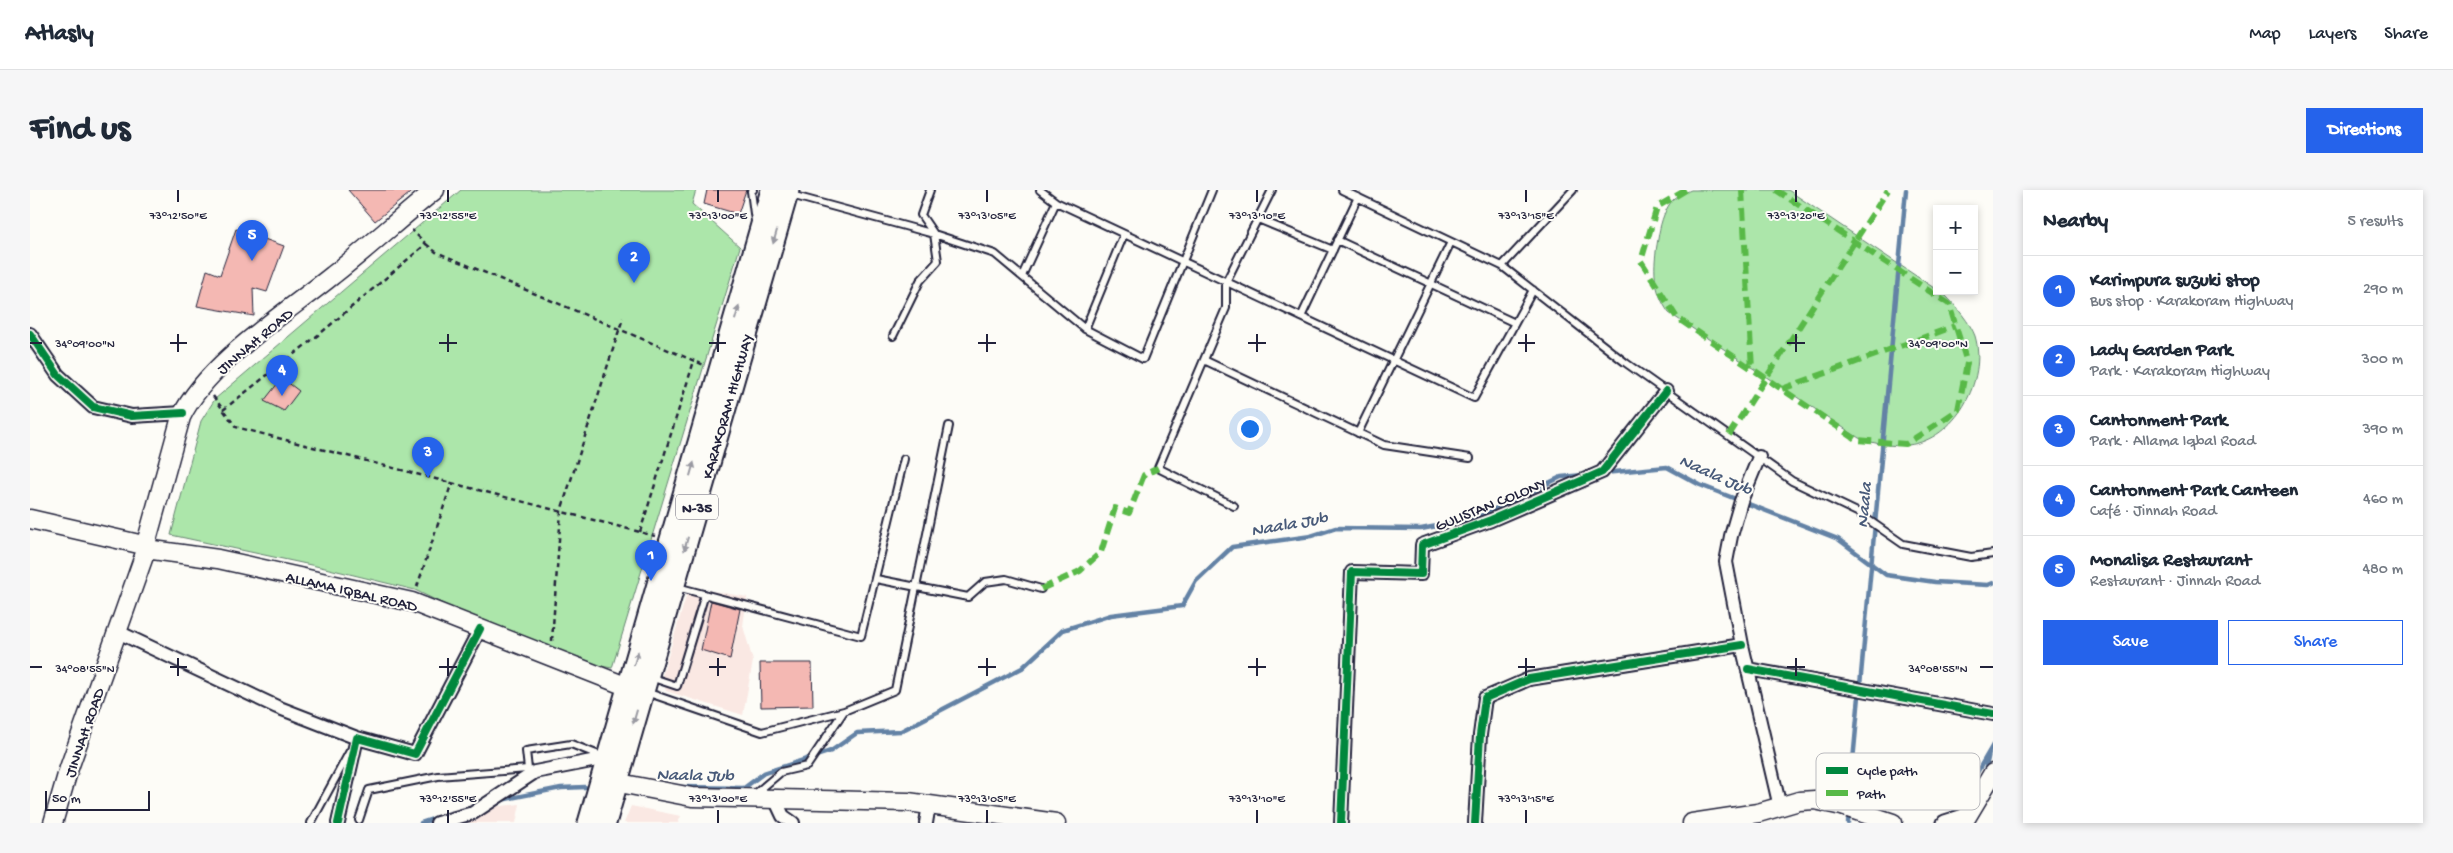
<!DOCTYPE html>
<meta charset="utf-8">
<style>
body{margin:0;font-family:"Gochi Hand",sans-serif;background:#f6f6f7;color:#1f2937}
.controls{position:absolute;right:15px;top:15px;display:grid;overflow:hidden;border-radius:0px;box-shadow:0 2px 8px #0003}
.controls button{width:45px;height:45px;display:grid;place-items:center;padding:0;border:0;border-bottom:1px solid #e0e1e3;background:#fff;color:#1f2937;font:25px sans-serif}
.scale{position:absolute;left:15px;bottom:12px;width:105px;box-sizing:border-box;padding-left:5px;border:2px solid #22223b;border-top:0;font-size:14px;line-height:18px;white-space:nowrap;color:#22223b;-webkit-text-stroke:4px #fdfcf7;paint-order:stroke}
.you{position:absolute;left:1219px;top:238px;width:18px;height:18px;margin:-12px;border:4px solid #fff;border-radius:50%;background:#1a73e8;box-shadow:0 0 0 8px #1a73e833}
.badge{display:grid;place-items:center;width:32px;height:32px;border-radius:50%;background:#2563eb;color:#fff;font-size:16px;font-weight:700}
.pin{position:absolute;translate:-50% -41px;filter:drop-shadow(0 1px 2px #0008)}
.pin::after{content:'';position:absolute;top:26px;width:18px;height:15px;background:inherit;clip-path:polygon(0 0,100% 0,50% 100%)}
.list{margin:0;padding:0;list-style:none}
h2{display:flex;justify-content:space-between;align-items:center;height:65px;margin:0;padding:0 20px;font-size:21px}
h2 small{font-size:16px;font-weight:400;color:#747a83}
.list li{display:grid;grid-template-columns:32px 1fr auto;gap:15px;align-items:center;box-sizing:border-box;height:70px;padding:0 20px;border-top:1px solid #e0e1e3}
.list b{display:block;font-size:19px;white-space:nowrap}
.list p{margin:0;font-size:16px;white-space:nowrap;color:#747a83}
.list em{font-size:16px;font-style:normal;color:#747a83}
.actions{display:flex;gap:10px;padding:15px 20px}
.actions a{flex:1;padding:11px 0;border:1px solid #2563eb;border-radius:0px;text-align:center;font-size:18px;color:#2563eb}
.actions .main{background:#2563eb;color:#fff}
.map{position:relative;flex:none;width:1963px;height:633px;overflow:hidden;border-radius:0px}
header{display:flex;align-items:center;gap:30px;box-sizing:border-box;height:70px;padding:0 25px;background:#fff;border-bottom:1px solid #e0e1e3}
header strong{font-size:24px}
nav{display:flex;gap:28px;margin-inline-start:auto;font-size:18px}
.intro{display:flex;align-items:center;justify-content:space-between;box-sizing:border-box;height:120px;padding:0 30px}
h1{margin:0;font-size:35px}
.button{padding:12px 22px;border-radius:0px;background:#2563eb;color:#fff;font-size:18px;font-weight:700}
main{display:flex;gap:30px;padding:0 30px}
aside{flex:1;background:#fff;border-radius:0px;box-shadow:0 2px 8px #0003}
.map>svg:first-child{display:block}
.built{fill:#fae8e3}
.green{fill:#ace6aa;stroke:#678472}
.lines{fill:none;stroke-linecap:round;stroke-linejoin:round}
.stream{stroke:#6382a5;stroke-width:4.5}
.building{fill:#f4b8b3;stroke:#22223b}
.service-casing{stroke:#22223b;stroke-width:10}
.minor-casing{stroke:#22223b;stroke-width:16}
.tertiary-casing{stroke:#22223b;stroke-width:19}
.secondary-casing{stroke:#22223b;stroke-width:21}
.trunk-casing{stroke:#22223b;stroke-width:25}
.path{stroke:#22223b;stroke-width:2.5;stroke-dasharray:5 4;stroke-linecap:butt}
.service{stroke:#fdfcf7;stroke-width:6}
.minor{stroke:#fdfcf7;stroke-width:12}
.tertiary{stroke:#fdfcf7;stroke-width:15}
.secondary{stroke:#fdfcf7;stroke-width:18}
.trunk{stroke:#fdfcf7;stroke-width:21}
.quiet{stroke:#58b947;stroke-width:6;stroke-dasharray:12 6;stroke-linecap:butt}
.cycleway-casing{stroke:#fdfcf7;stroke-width:11}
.cycleway{stroke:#00873e;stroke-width:8}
.oneway{fill:#9a9aa2}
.ticks{fill:none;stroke:#22223b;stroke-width:2}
.labels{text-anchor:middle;stroke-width:4;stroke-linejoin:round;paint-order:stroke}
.shield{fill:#fdfcf7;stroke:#646373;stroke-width:1}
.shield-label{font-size:15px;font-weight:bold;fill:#22223b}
.street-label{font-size:16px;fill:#22223b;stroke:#fdfcf7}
.water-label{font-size:18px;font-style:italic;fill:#485a79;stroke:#fdfcf7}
.key{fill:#fdfcf7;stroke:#bbbbbf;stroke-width:1}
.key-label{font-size:14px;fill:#22223b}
.ticks-label{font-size:12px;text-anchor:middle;fill:#22223b;stroke:#fdfcf7;stroke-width:4;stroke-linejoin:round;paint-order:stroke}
</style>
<header>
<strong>Atlasly</strong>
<nav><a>Map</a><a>Layers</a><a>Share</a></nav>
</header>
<div class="intro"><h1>Find us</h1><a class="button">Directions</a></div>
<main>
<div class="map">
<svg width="1963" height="633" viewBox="0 0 1963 633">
<rect width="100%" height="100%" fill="#fdfcf7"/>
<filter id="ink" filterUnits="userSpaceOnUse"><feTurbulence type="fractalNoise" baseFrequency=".02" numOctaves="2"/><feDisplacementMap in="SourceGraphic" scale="10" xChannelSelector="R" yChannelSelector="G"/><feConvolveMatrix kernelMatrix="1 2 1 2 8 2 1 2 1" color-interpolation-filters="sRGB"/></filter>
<g filter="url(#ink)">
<!-- built -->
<path class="built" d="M659,397l58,10 -4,29 10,35 -10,54 -77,-24 -4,-15z
M490,614l-4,19h-78l44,-15z
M601,616l50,10 -3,7h-54z"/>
<!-- green -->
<path class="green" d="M431,0h235l-4,14 48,43 -128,421 -61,-11 -136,-67 -90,-22 -154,-33 30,-114 14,-22z
M1661,0h97l158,106c9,9 25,28 29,40 13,44 -20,104 -67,109 -17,2 -33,-1 -49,-7l-190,-125c-17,-24 -16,-46 -11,-74 2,-13 5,-26 13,-37 4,-5 13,-9 20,-12z"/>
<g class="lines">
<!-- stream -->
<path class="stream" d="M1574,283l63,-6 33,18 138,54 48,36 49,7 53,3 5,-2
M1955,582l4,-19
M651,597l63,1 20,-15 67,-22 26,-18 44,-2 121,-63 41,-38 48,-15 71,-9 14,-25 36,-34 79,-11 25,-8 85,1 53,-10 87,-42 23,-2
M471,610l60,-12 24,-1
M1819,614l57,-614
M1921,627l42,-72
M391,633l15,-5
M1818,633l1,-11"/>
</g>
<!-- building -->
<path class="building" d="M318,0h66l-39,31z
M677,0h39l-8,24 -34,-10z
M206,39l48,17 -17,46 -14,-4 1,28 -57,-10 10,-36 13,5z
M252,188l17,13 -15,20 -20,-10z
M681,411l29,8 -10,50 -29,-9z
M730,473h52l1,43 -52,1z"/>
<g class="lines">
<defs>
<path id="service" d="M723,0l-2,1 4,30
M1010,0l16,12 418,196 59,-108
M1312,0l160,76 71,-76
M761,5l143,39 61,20 90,75 58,30 69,-169
M1228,29l75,31
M1307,50l178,83
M1472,76l124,97 166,118 65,31 46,32 68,13 22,-3
M992,86l34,-74
M1271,127l57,-120
M1055,139l39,-95
M863,146l27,-55 18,-20 -4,-27 -13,-19 9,-25
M1174,170l180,85 86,13
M1328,243l93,-191
M1204,316l-76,-38 68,-160v-26l46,-92
M846,389l92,18 17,-15 21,-3 35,10
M647,397l184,49 43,-177
M620,487l27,9 28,-92
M616,502l116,40 82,-21
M725,604l26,-22 26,-6 37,-55 51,-21 54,-264
M329,630l10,-30 69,-14 90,-7 -2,-18 45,-7 33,13
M281,633l39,-72"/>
<path id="minor" d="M0,144l28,41 35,32 39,9 51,-3
M1729,267l-18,44 -10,35 -5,26 16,83 38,162
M88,442l159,75 80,31
M1718,479l245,45
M745,609l8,17 10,7
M308,633l19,-85 58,16 65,-125
M407,633l36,-10 62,-41 72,-14
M896,633l3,-18
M1311,633l11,-251 69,2 1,-29 69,-25 111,-48 64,-81
M1445,633l5,-88 5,-37 44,-19 213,-34"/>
<path id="tertiary" d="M1915,633l22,-7"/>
<path id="secondary" d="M0,329l109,25
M117,350l34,-123c26,-54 105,-104 152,-142 35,-27 67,-57 102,-85
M123,360l65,9 194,43 216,85
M574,590l88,17 216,5 148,21
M23,633l16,-55 75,-212
M1662,633l66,-10 41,-12 16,-1 27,6 51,17
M1933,633l30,-50"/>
<path id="trunk" d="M559,633l183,-633
M575,633l183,-633"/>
</defs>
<!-- service casing -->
<use href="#service" class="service-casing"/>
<!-- minor casing -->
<use href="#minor" class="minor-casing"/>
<!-- tertiary casing -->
<use href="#tertiary" class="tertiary-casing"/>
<!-- secondary casing -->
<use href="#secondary" class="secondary-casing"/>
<!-- trunk casing -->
<use href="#trunk" class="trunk-casing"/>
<!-- path -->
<path class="path" d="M396,54l10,8 268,113
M183,206l23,31 419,109
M193,220l99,-78 104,-88 -14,-14
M610,342l54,-171
M387,397l35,-105
M522,451l9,-130 62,-193"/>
<!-- service -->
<use href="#service" class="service"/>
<!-- minor -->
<use href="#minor" class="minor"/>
<!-- tertiary -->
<use href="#tertiary" class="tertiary"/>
<!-- secondary -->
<use href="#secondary" class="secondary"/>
<!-- trunk -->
<use href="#trunk" class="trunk"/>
<!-- quiet -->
<path class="quiet" d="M1656,0l-29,17 -16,54 36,57 180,122 49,4 52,-34 9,-47 -18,-59 -173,-114
M1712,0l10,179
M1752,199l173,-63
M1699,245l159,-245
M1011,399l39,-18 21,-19 14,-44 14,5 15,-38 14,-7"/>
<defs>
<path id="cycleway" d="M0,144l28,41 35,32 39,9 51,-3
M1718,479l245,45
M308,633l19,-85 58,16 65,-125
M1311,633l11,-251 69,2 1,-29 69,-25 111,-48 64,-81
M1445,633l5,-88 5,-37 44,-19 213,-34"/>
</defs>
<!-- cycleway casing -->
<use href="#cycleway" class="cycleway-casing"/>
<!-- cycleway -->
<use href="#cycleway" class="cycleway"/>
</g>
<!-- one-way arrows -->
<defs><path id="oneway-solid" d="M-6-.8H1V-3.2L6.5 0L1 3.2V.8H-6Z" transform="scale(1.25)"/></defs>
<g class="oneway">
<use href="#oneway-solid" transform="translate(745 47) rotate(106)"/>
<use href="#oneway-solid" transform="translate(707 123) rotate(-74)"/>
<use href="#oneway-solid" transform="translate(662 279) rotate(-74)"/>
<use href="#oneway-solid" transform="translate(656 354) rotate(106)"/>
<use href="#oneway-solid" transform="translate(606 468) rotate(-73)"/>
<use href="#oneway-solid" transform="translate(605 527) rotate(106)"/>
</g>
</g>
<!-- ticks -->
<path class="ticks" d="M148,0v12M418,0v12M688,0v12M957,0v12M1227,0v12M1496,0v12M1766,0v12M148,144v18M418,144v18M688,144v18M957,144v18M1227,144v18M1496,144v18M1766,144v18M0,153h12M140,153h17M409,153h18M679,153h17M948,153h18M1218,153h18M1488,153h17M1757,153h18M1950,153h13M148,468v18M418,468v18M688,468v18M957,468v18M1227,468v18M1496,468v18M1766,468v18M0,477h12M140,477h17M409,477h18M679,477h17M948,477h18M1218,477h18M1488,477h17M1757,477h18M1950,477h13M418,620v13M688,620v13M957,620v13M1227,620v13M1496,620v13"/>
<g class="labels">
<!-- shield labels -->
<rect class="shield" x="646" y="304.5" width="42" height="25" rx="4"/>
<g class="shield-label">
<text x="667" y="322">N-35</text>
</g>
<!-- street labels -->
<g class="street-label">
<text transform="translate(224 150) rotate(-40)" y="6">JINNAH ROAD</text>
<text transform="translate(696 216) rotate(-74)" y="6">KARAKORAM HIGHWAY</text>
<text transform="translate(1460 313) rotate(-22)" y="6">GULISTAN COLONY</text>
<text transform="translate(322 400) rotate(13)" y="6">ALLAMA IQBAL ROAD</text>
<text transform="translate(53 542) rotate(-71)" y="6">JINNAH ROAD</text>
</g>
<!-- water labels -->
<g class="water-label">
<text transform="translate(1686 284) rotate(24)" y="6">Naala Jub</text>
<text transform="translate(1833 315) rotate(-85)" y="6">Naala</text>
<text transform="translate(1259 333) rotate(-10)" y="6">Naala Jub</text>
<text transform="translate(665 584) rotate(1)" y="6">Naala Jub</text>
</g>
</g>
<!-- legend -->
<rect x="1786" y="563" width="164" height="57" rx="8" class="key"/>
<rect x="1796" y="577" width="22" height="7" fill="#00873e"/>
<rect x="1796" y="600" width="22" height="6" fill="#58b947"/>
<g class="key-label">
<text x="1827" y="585">Cycle path</text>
<text x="1827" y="608">Path</text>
</g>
<g class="ticks-label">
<text x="148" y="29">73°12'50"E</text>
<text x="418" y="29">73°12'55"E</text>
<text x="688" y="29">73°13'00"E</text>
<text x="957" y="29">73°13'05"E</text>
<text x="1227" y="29">73°13'10"E</text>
<text x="1496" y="29">73°13'15"E</text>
<text x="1766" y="29">73°13'20"E</text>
<text x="55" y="157">34°09'00"N</text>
<text x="1908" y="157">34°09'00"N</text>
<text x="55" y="482">34°08'55"N</text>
<text x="1908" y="482">34°08'55"N</text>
<text x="418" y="612">73°12'55"E</text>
<text x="688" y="612">73°13'00"E</text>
<text x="957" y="612">73°13'05"E</text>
<text x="1227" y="612">73°13'10"E</text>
<text x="1496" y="612">73°13'15"E</text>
</g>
</svg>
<div class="controls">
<button>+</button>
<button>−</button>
</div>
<div class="scale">50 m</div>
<div class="you"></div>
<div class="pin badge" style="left:621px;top:391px">1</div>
<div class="pin badge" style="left:604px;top:93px">2</div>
<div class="pin badge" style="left:398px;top:288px">3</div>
<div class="pin badge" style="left:252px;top:206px">4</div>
<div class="pin badge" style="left:222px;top:71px">5</div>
</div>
<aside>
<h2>Nearby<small>5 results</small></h2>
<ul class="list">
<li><span class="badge">1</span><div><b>Karimpura suzuki stop</b><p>Bus stop · Karakoram Highway</p></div><em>290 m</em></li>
<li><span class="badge">2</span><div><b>Lady Garden Park</b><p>Park · Karakoram Highway</p></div><em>300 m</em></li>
<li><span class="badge">3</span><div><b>Cantonment Park</b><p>Park · Allama Iqbal Road</p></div><em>390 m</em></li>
<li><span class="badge">4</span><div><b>Cantonment Park Canteen</b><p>Café · Jinnah Road</p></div><em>460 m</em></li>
<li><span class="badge">5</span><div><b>Monalisa Restaurant</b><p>Restaurant · Jinnah Road</p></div><em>480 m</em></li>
</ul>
<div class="actions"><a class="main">Save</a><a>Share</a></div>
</aside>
</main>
